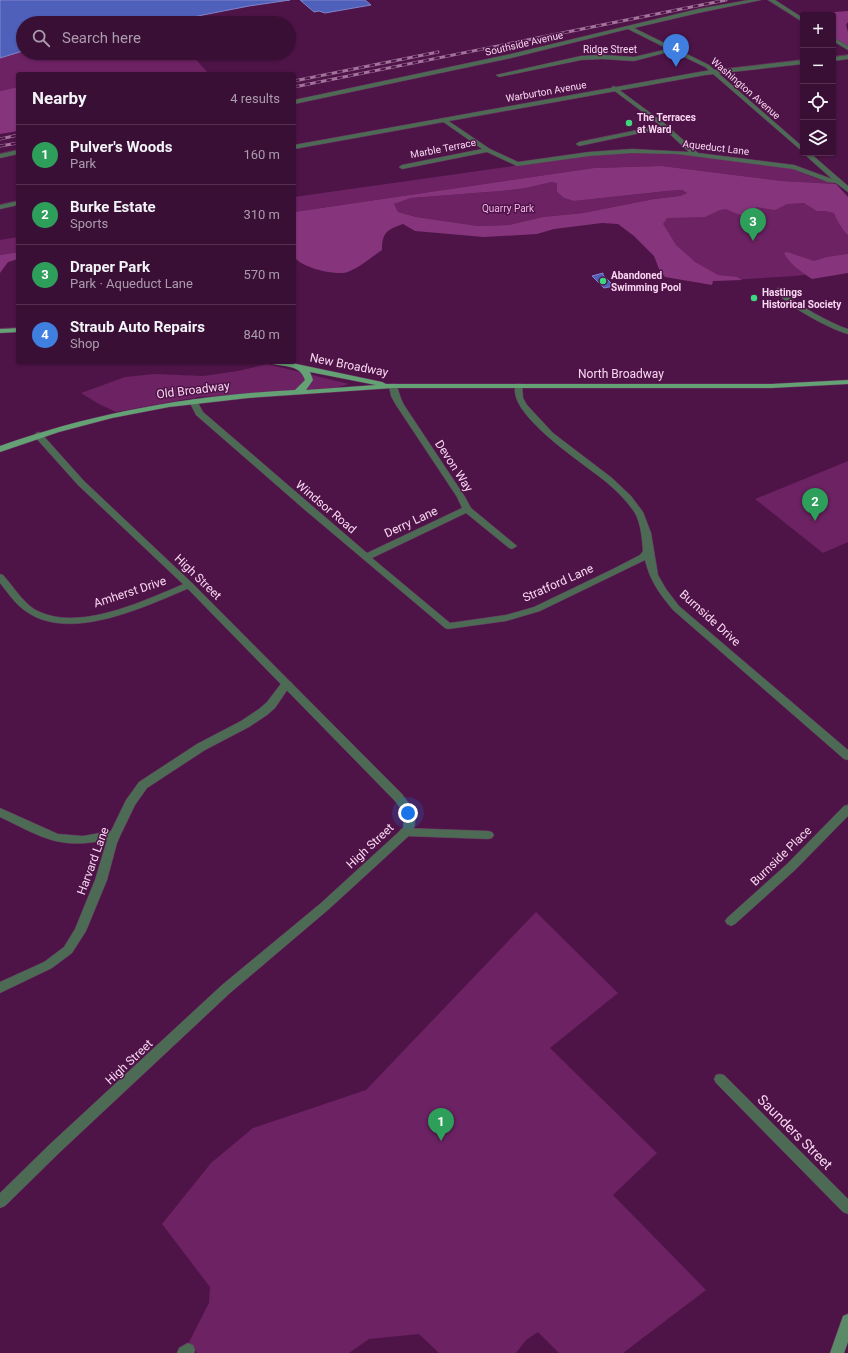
<!DOCTYPE html>
<meta charset="utf-8">
<style>
body{margin:0;font-family:Roboto,sans-serif;background:#451d41;color:#f1f3f6}
.controls{position:absolute;right:12px;top:12px;display:grid;overflow:hidden;border-radius:4px;box-shadow:0 1px 3px #0004}
.controls button{width:36px;height:36px;display:grid;place-items:center;padding:0;border:0;border-bottom:1px solid #542f50;background:#3a0f35;color:#f1f3f6;font:20px sans-serif}
.you{position:absolute;left:408px;top:813px;width:14px;height:14px;margin:-10px;border:3px solid #fff;border-radius:50%;background:#1a73e8;box-shadow:0 0 0 6px #1a73e833}
.badge{display:grid;place-items:center;width:26px;height:26px;border-radius:50%;background:#3fd77d;color:#fff;font-size:13px;font-weight:700}
.pin{position:absolute;translate:-50% -33px;filter:drop-shadow(0 1px 2px #0008)}
.pin::after{content:'';position:absolute;top:21px;width:14px;height:12px;background:inherit;clip-path:polygon(0 0,100% 0,50% 100%)}
.list{margin:0;padding:0;list-style:none}
h2{display:flex;justify-content:space-between;align-items:center;height:52px;margin:0;padding:0 16px;font-size:17px}
h2 small{font-size:13px;font-weight:400;color:#ab9cad}
.list li{display:grid;grid-template-columns:26px 1fr auto;gap:12px;align-items:center;box-sizing:border-box;height:60px;padding:0 16px;border-top:1px solid #542f50}
.list b{display:block;font-size:15px;white-space:nowrap}
.list p{margin:0;font-size:13px;white-space:nowrap;color:#ab9cad}
.list em{font-size:13px;font-style:normal;color:#ab9cad}
.icon{flex:none;width:22px;height:22px;fill:none;stroke:currentColor;stroke-width:2;stroke-linecap:round;stroke-linejoin:round}
.map{position:relative;flex:none;width:848px;height:1353px;overflow:hidden}
.search{position:absolute;background:#3a0f35;box-shadow:0 1px 3px #0004;left:16px;top:16px;width:280px;height:44px;display:flex;align-items:center;gap:10px;box-sizing:border-box;padding:0 14px;border-radius:22px;color:#ab9cad;font-size:15px}
.panel{position:absolute;background:#3a0f35;box-shadow:0 1px 3px #0004;left:16px;top:72px;width:280px;height:292px;border-radius:4px}
.map>svg:first-child{display:block}
.green{fill:#6c2263}
.forest{fill:#86357c;fill-rule:evenodd}
.water{fill:#4f60bb;stroke:#8283cc}
.lines{fill:none;stroke-linecap:round;stroke-linejoin:round}
.minor-casing{stroke:#693362;stroke-width:1}
.tertiary-casing{stroke:#693362;stroke-width:1}
.secondary-casing{stroke:#693362;stroke-width:1}
.primary-casing{stroke:#693362;stroke-width:1}
.minor{fill:#4d6a54;fill-rule:evenodd}
.tertiary{fill:#4d6a54;fill-rule:evenodd}
.secondary{fill:#5a8a68;fill-rule:evenodd}
.primary{fill:#64a276;fill-rule:evenodd}
.rail-casing{stroke:#a2739b;stroke-width:3}
.rail{stroke:#4e1447;stroke-width:2;stroke-dasharray:5.5;stroke-linecap:butt}
.poi-dot{fill:#3fd77d;stroke:#4e1447;stroke-width:1.5}
.labels{text-anchor:middle;stroke-width:3;stroke-linejoin:round;paint-order:stroke}
.far-street-label{font-size:10px;fill:#f9d6f2;stroke:#4e1447}
.far-poi-label{font-size:10px;font-weight:bold;fill:#f9d6f2;stroke:#4e1447;text-anchor:start}
.far-park-label{font-size:10px;fill:#f6b4eb;stroke:#4e1447}
.street-label{font-size:12px;fill:#f9d6f2;stroke:#4e1447}
.near-street-label{font-size:14px;fill:#f9d6f2;stroke:#4e1447}
</style>
<div class="map">
<svg width="848" height="1353" viewBox="0 0 848 1353">
<rect width="100%" height="100%" fill="#4e1447"/>
<!-- green -->
<path class="green" d="M23,51v2h167l19,21h-191v13l-18,4v-33z
M652,152l19,1 120,15 26,11 19,5 -54,-3 -120,-15 -68,2 -300,44v-15l297,-42z
M552,182h5v10l7,6 10,3 93,-10 15,-1 5,3 -7,3 -26,3 -71,14 -40,4 -34,8 -31,1 -62,-9 -18,-5 -4,-8 17,-6 90,-7 25,-3z
M681,201l167,3v65l-53,7 -82,5 -65,-52z
M18,237v15l-18,3v-15z
M267,364l82,20 -14,4 -137,9 -82,15 -17,-8 -18,-11 44,-16 29,-3 49,2 35,-5z
M848,461v81l-25,11 -68,-54z
M536,912l82,81 -68,55 107,105 -44,42 93,95 -83,63h-64l-21,-21 -12,8 -10,13h-77l-20,-19 -50,5 -20,14h-152l-8,-11 20,-39 1,-16 -48,-63 49,-61 42,-35 113,-38z"/>
<!-- forest -->
<path class="forest" d="M848,11v11l-2,3 2,7v14l-15,-9v-22h-14l1,-2z
M18,87v44l-18,3v-43z
M662,166l120,15 54,3 12,13v38c-5,-4 -12,-16 -14,-22l-8,-2h-9l-13,-8 -17,1 -12,6 -19,-3 -1,6c-11,6 -19,0 -29,-4l-6,1 -15,7 -38,1 -4,6 13,21 19,17 23,13 19,2 5,3 -29,1 -1,4 -47,-8 -6,-8 -5,-13 -20,-20 -16,-12 -16,-1 -48,6 -17,5 -53,3 -69,-6 -12,-7c-16,6 -21,8 -21,26 -10,7 -27,21 -38,23 -14,1 -41,-5 -50,-16v-45l300,-44zM552,182l5,1v9l7,6 10,3 93,-10 15,-1 5,3 -7,3 -26,3 -71,14 -40,4 -34,8 -31,1 -62,-9 -18,-5 -4,-8 17,-6 90,-7 25,-3z
M18,252v7l-10,3 -8,11v-18z
M787,252l27,9 13,-4 21,-3v19l-36,6c-10,-7 -23,-15 -28,-26z"/>
<!-- water -->
<path class="water" d="M0,0h290l-41,6 -87,17h-139v28l-23,7z
M300,0h65l6,5 -46,8 -6,-2 -5,1z
M603,273v2l11,11 -10,2 -12,-12z"/>
<g class="lines">
<defs>
<path id="minor" d="M749,0h12l-63,13 -64,15 75,37 94,82v5l-98,-85 -33,-16 -38,10 -32,-2 -21,1 -82,17 -3,-2 85,-19 21,-1 32,2 34,-8 -40,-20 -117,29 -217,46v-4l217,-46 187,-45z
M768,0h7l28,18v4z
M833,37l15,9v4l-15,-9z
M614,86l50,37 34,30 96,12 38,14 -29,-26h7l38,33v6l-12,-9 -8,-1 -35,-13 -116,-15 -45,-1 -43,3 -72,10 -30,-14 -85,17 -3,-2 3,-2 80,-16 -40,-28 -1,-1 3,-2 46,31 28,13 71,-10 43,-3 57,3 -29,-27 -48,-36v-2z
M648,128l3,2 -1,1 -71,15 -3,-2 3,-2z
M18,150v4l-18,4v-4z
M778,288h6v4c9,11 50,33 64,37v5c-17,-4 -62,-29 -72,-42z
M390,384h6c3,7 4,14 8,21l61,92 6,11 46,38 -5,3 -3,-1 -43,-35 -94,45 78,65 56,-8 28,-8 79,-38 27,-14 3,-4c-1,-12 -2,-27 -8,-38 -8,-12 -19,-23 -30,-32 -19,-16 -101,-68 -89,-97h6l1,14 4,7 26,28 59,45 19,18 12,16 8,21 7,42 8,14 13,17 169,144v10l-4,-1 -171,-149c-14,-17 -23,-29 -28,-50l-105,51 -34,10 -58,8 -3,-1 -140,-118 -109,-95 -7,-14 4,-2h3l7,13 164,141 95,-45 -5,-11 -61,-92 -5,-9 -2,-10z
M0,574l3,1c10,11 19,26 31,34 43,25 111,-9 152,-26h6l2,2 -2,2c-44,18 -120,56 -165,25 -11,-7 -19,-19 -27,-29z
M287,680l5,3 -17,25 -8,7 -18,12 -44,23 -58,38 -12,17 -14,29 -4,9 -10,37 -21,51 -14,22 -20,15 -52,25v-11l44,-20 20,-15 11,-18 20,-49 12,-40c-49,10 -65,-3 -107,-23v-9l58,26 25,2 28,-5 15,-31 13,-18 58,-38 44,-23 18,-12 8,-7 16,-21z
M848,805v11l-53,54 -60,54 -4,2 -4,-2 -2,-3 2,-3 60,-54 57,-58z
M405,828l83,3 4,1 2,3 -2,3 -4,1 -83,-3 -4,-1 -2,-3 2,-3z
M720,1074l4,1 124,124v15l-5,-2 -127,-129 -2,-4 2,-4z
M188,1343l5,2 2,5 -1,3h-17l2,-5z"/>
<path id="tertiary" d="M848,55v4l-15,2v-4z
M803,60v4l-98,11 -411,74v-4l411,-74z
M18,201v4l-18,4v-4z
M38,432l3,1 43,48 108,102 210,211c9,12 18,24 10,39l-83,76 -99,84 -171,160 -54,53 -5,2v-15l49,-48 173,-160 99,-82 82,-75c2,-12 -1,-19 -9,-28l-208,-213 -108,-102 -43,-48 -1,-2z"/>
<path id="secondary" d="M848,1314v28l-4,11h-14l13,-37z"/>
<path id="primary" d="M18,328v4l-18,1v-4z
M272,362h15l95,20 4,2h385l77,-4v4l-77,4h-378l-145,10 -79,9 -57,11 -53,14 -59,20v-6c96,-34 194,-51 295,-56l10,-10c-5,-15 -18,-13 -32,-16zM310,372l66,13 -70,5 7,-10z"/>
</defs>
<!-- minor casing -->
<use href="#minor" class="minor-casing"/>
<!-- tertiary casing -->
<use href="#tertiary" class="tertiary-casing"/>
<!-- secondary casing -->
<use href="#secondary" class="secondary-casing"/>
<!-- primary casing -->
<use href="#primary" class="primary-casing"/>
<!-- minor -->
<use href="#minor" class="minor"/>
<!-- tertiary -->
<use href="#tertiary" class="tertiary"/>
<!-- secondary -->
<use href="#secondary" class="secondary"/>
<!-- primary -->
<use href="#primary" class="primary"/>
<defs>
<path id="rail" d="M294,81l144,-29
M294,87l432,-87
M0,139l18,-4
M0,146l18,-3"/>
</defs>
<!-- rail casing -->
<use href="#rail" class="rail-casing"/>
<!-- rail -->
<use href="#rail" class="rail"/>
</g>
<!-- markers -->
<g class="poi-dot">
<circle cx="629" cy="123" r="4"/>
<circle cx="603" cy="281" r="4"/>
<circle cx="754" cy="298" r="4"/>
</g>
<g class="labels">
<!-- far-street labels -->
<g class="far-street-label">
<text transform="translate(524 43) rotate(-13)" y="4">Southside Avenue</text>
<text x="610" y="53">Ridge Street</text>
<text transform="translate(746 88) rotate(41)" y="4">Washington Avenue</text>
<text transform="translate(546 91) rotate(-10)" y="4">Warburton Avenue</text>
<text transform="translate(716 147) rotate(7)" y="4">Aqueduct Lane</text>
<text transform="translate(443 148) rotate(-11)" y="4">Marble Terrace</text>
</g>
<!-- far-poi labels -->
<g class="far-poi-label">
<text x="637" y="121">The Terraces<tspan x="637" dy="12">at Ward</tspan></text>
<text x="611" y="279">Abandoned<tspan x="611" dy="12">Swimming Pool</tspan></text>
<text x="762" y="296">Hastings<tspan x="762" dy="12">Historical Society</tspan></text>
</g>
<!-- far-park labels -->
<g class="far-park-label">
<text x="508" y="212">Quarry Park</text>
</g>
<!-- street labels -->
<g class="street-label">
<text transform="translate(349 365) rotate(11)" y="4">New Broadway</text>
<text x="621" y="378">North Broadway</text>
<text transform="translate(193 390) rotate(-7)" y="4">Old Broadway</text>
<text transform="translate(454 466) rotate(57)" y="4">Devon Way</text>
<text transform="translate(326 507) rotate(40)" y="4">Windsor Road</text>
<text transform="translate(411 522) rotate(-25)" y="4">Derry Lane</text>
<text transform="translate(198 577) rotate(44)" y="4">High Street</text>
<text transform="translate(558 583) rotate(-24)" y="4">Stratford Lane</text>
<text transform="translate(130 592) rotate(-18)" y="4">Amherst Drive</text>
<text transform="translate(710 618) rotate(42)" y="4">Burnside Drive</text>
<text transform="translate(370 846) rotate(-43)" y="4">High Street</text>
<text transform="translate(781 856) rotate(-44)" y="4">Burnside Place</text>
<text transform="translate(93 861) rotate(-70)" y="4">Harvard Lane</text>
<text transform="translate(129 1062) rotate(-43)" y="4">High Street</text>
</g>
<!-- near-street labels -->
<g class="near-street-label">
<text transform="translate(795 1132) rotate(45)" y="5">Saunders Street</text>
</g>
</g>
</svg>
<div class="controls">
<button>+</button>
<button>−</button>
<button><svg class="icon" aria-label="locate" viewBox="0 0 24 24"><circle cx="12" cy="12" r="6"/><path d="M12 2v4M12 18v4M2 12h4M18 12h4"/></svg></button>
<button><svg class="icon" aria-label="layers" viewBox="0 0 24 24"><path d="M12 4l9 5-9 5-9-5zM3 14l9 5 9-5"/></svg></button>
</div>
<div class="you"></div>
<div class="pin badge" style="left:441px;top:1141px;background:#2e9e5b">1</div>
<div class="pin badge" style="left:815px;top:521px;background:#2e9e5b">2</div>
<div class="pin badge" style="left:753px;top:241px;background:#2e9e5b">3</div>
<div class="pin badge" style="left:676px;top:67px;background:#3f7fe0">4</div>
<div class="search"><svg class="icon" aria-label="search" viewBox="0 0 24 24"><circle cx="10" cy="10" r="6"/><path d="M15 15l6 6"/></svg>Search here</div>
<section class="panel">
<h2>Nearby<small>4 results</small></h2>
<ul class="list">
<li><span class="badge" style="background:#2e9e5b">1</span><div><b>Pulver's Woods</b><p>Park</p></div><em>160 m</em></li>
<li><span class="badge" style="background:#2e9e5b">2</span><div><b>Burke Estate</b><p>Sports</p></div><em>310 m</em></li>
<li><span class="badge" style="background:#2e9e5b">3</span><div><b>Draper Park</b><p>Park · Aqueduct Lane</p></div><em>570 m</em></li>
<li><span class="badge" style="background:#3f7fe0">4</span><div><b>Straub Auto Repairs</b><p>Shop</p></div><em>840 m</em></li>
</ul>
</section>
</div>
